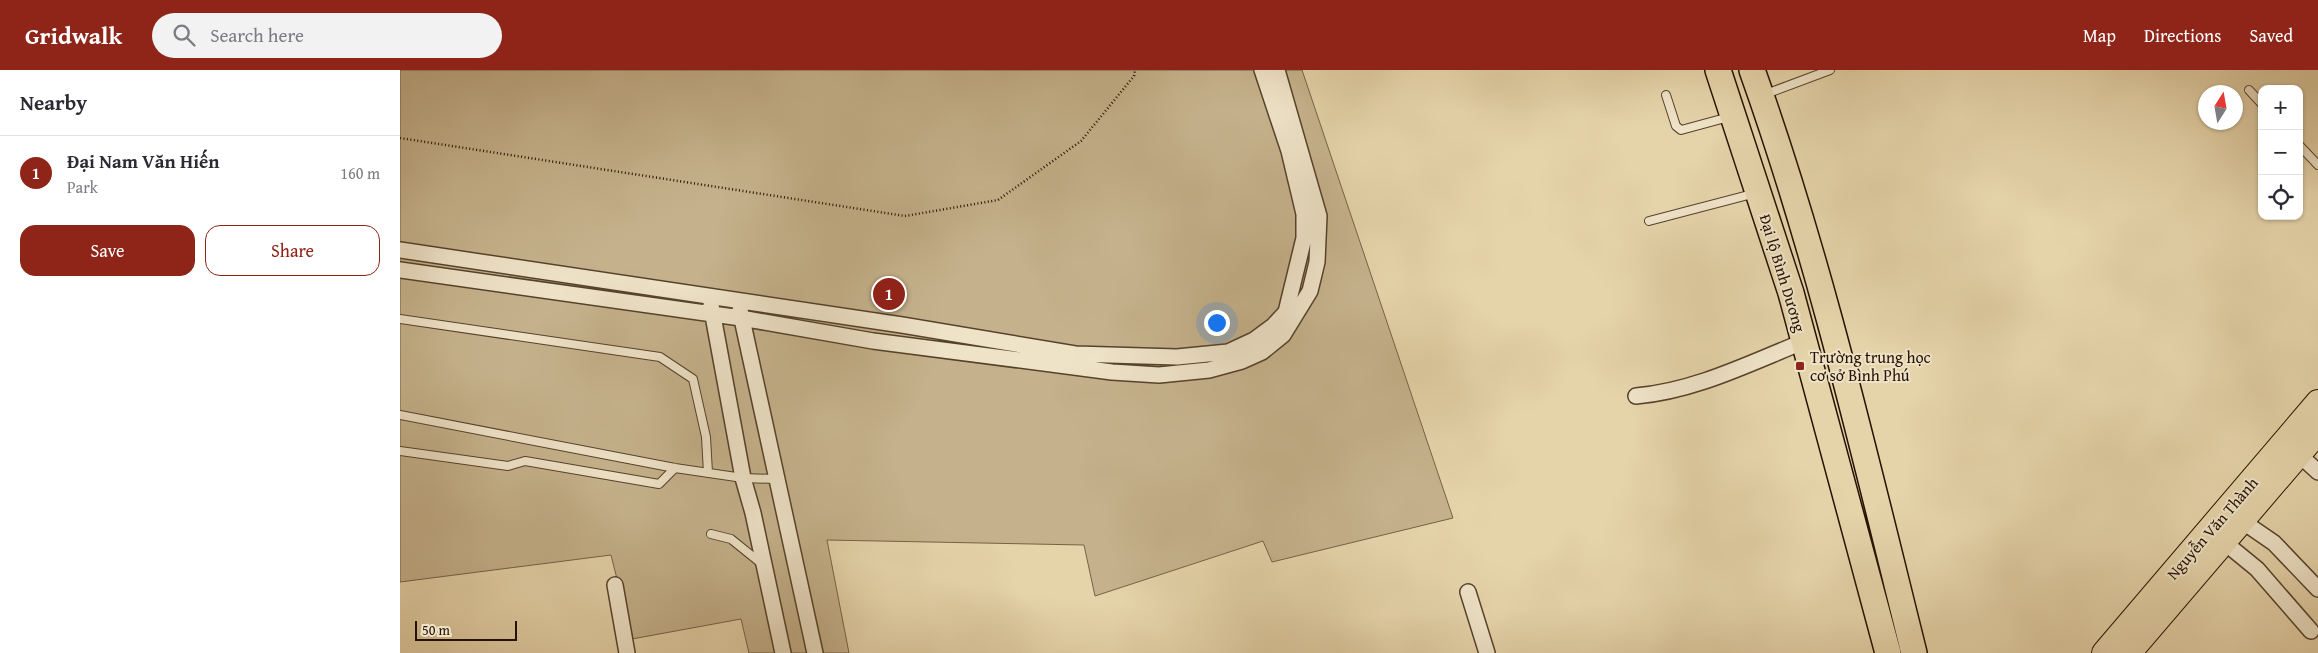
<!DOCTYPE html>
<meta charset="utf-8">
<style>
body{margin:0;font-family:"Gentium Book Plus",serif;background:#f2f2f3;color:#2b2b33}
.controls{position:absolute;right:15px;top:15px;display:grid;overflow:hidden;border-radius:10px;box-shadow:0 1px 4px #0004}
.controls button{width:45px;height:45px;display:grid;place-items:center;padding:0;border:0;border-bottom:1px solid #e1e1e2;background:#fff;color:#2b2b33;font:25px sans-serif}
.compass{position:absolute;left:1798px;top:15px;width:45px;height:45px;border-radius:50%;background:#fff;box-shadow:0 1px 4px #0004;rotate:11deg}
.scale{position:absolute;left:15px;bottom:12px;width:102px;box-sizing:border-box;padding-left:5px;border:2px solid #261201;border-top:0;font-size:14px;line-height:18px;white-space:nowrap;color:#261201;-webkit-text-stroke:4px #eee2c7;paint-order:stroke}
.you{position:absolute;left:816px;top:252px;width:18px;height:18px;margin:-12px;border:4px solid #fff;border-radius:50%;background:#1a73e8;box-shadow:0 0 0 8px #1a73e833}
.badge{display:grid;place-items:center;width:32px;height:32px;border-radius:50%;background:#8f2418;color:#fff;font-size:16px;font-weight:700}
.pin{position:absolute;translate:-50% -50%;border:2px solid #fff;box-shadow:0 1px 5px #0006}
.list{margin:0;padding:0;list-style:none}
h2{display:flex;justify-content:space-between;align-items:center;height:65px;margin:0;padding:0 20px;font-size:21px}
h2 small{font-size:16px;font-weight:400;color:#7c7c81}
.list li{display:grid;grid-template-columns:32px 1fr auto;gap:15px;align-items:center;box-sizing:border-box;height:75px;padding:0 20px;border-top:1px solid #e1e1e2}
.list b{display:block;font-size:19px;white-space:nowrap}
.list p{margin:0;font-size:16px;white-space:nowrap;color:#7c7c81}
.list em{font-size:16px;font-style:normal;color:#7c7c81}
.actions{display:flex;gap:10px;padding:15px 20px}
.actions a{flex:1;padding:11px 0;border:1px solid #8f2418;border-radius:15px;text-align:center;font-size:18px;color:#8f2418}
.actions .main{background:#8f2418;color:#fff}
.icon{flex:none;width:28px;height:28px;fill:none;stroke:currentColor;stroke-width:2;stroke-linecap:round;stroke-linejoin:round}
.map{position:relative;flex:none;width:1918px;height:583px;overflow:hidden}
header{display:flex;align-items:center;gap:30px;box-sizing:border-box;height:70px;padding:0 25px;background:#8f2418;color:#fff}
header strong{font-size:24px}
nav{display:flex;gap:28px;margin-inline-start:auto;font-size:18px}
.search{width:350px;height:45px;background:#f2f2f3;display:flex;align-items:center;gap:12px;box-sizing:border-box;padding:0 18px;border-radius:28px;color:#7c7c81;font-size:19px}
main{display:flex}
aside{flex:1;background:#fff}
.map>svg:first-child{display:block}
.green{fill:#c5b28c;stroke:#766246}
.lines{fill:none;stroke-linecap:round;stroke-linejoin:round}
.service-casing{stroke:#56422b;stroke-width:10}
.minor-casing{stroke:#56422b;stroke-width:18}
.primary-casing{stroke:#261201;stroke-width:26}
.trunk-casing{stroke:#261201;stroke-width:28}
.path{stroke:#261201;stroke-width:2.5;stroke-dasharray:1 2.5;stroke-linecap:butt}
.service{stroke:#eee2c7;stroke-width:8}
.minor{stroke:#eee2c7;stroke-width:15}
.primary{stroke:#e5d3a9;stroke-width:24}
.trunk{stroke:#e5d3a9;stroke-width:25}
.poi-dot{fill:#8f2418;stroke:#eee2c7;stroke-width:2}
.labels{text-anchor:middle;stroke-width:4;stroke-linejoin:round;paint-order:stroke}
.street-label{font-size:16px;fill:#261201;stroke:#eee2c7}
.poi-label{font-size:16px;fill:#261201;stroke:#eee2c7;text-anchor:start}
</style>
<header>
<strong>Gridwalk</strong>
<div class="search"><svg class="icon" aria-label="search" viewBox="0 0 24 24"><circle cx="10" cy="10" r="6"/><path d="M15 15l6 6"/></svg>Search here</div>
<nav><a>Map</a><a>Directions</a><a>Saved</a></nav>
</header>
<main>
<aside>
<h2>Nearby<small></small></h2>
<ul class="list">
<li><span class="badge">1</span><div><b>Đại Nam Văn Hiến</b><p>Park</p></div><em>160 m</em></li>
</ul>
<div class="actions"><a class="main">Save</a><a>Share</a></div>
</aside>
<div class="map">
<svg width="1918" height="583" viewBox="0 0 1918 583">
<rect width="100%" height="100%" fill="#e5d3a9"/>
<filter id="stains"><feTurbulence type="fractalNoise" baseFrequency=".004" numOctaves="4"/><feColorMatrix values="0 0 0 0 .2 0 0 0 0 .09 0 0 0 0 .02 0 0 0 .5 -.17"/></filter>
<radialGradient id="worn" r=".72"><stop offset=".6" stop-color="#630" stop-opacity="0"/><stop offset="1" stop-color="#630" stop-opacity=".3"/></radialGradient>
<!-- green -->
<path class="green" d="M0,0h902l151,448 -181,44 -9,-21 -168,55 -11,-51 -257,-5 22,113h-100l-8,-34 -109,20 -21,-84 -211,27z"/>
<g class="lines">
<defs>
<path id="service" d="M1849,20l13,14
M1266,25l10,31 5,4 48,-13
M1363,25l67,-25
M1899,75l19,20
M1249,151l107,-28
M0,249l260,38 33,22 13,58 2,36
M0,345l275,53 68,10 32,1
M0,381l108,15 17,-5 134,23 16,-16
M311,464l20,5 31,25"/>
<path id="minor" d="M0,180l502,75 173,29 102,3 51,-5 26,-12 19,-14 13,-14 18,-74v-24l-15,-63 -27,-81
M0,200l341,48 132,23 239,31 47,3 50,-5 33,-9 20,-9 21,-17 27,-44 7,-29 2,-46 -42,-146
M311,235l32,173 10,35 30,140
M340,240l75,343
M1236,326c59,-5 114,-33 169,-55
M1893,379l25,23
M1842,451l32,22 44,46
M1824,472l33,27 54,62
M215,515l12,68
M1068,522l19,61"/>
<path id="primary" d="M1704,583l214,-251
M1729,583l189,-221"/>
<path id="trunk" d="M1318,0l73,223 97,360
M1352,0c68,190 113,387 162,583"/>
</defs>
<!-- service casing -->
<use href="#service" class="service-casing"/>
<!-- minor casing -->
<use href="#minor" class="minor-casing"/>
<!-- primary casing -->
<use href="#primary" class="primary-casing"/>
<!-- trunk casing -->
<use href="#trunk" class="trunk-casing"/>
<!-- path -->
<path class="path" d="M0,68l505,78 93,-16 83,-59 53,-65 1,-6"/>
<!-- service -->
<use href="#service" class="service"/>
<!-- minor -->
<use href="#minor" class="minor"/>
<!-- primary -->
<use href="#primary" class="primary"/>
<!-- trunk -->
<use href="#trunk" class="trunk"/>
</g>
<!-- markers -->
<rect class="poi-dot" x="1395" y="291" width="10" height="10" rx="2.5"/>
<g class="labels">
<!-- street labels -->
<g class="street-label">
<text transform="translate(1383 203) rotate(73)" y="6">Đại lộ Bình Dương</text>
<text transform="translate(1812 458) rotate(-49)" y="6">Nguyễn Văn Thành</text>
</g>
<!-- poi labels -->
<g class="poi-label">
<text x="1410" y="293">Trường trung học<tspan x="1410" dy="18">cơ sở Bình Phú</tspan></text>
</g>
</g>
<rect width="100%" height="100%" filter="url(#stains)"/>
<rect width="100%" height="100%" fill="url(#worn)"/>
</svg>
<div class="controls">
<button>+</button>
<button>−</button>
<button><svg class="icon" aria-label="locate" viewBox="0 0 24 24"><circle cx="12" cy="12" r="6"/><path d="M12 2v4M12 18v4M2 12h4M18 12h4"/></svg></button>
</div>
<svg class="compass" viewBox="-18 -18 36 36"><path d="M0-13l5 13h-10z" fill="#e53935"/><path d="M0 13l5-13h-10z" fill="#7c7c81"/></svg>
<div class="scale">50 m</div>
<div class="you"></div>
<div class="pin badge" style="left:489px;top:224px">1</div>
</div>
</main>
